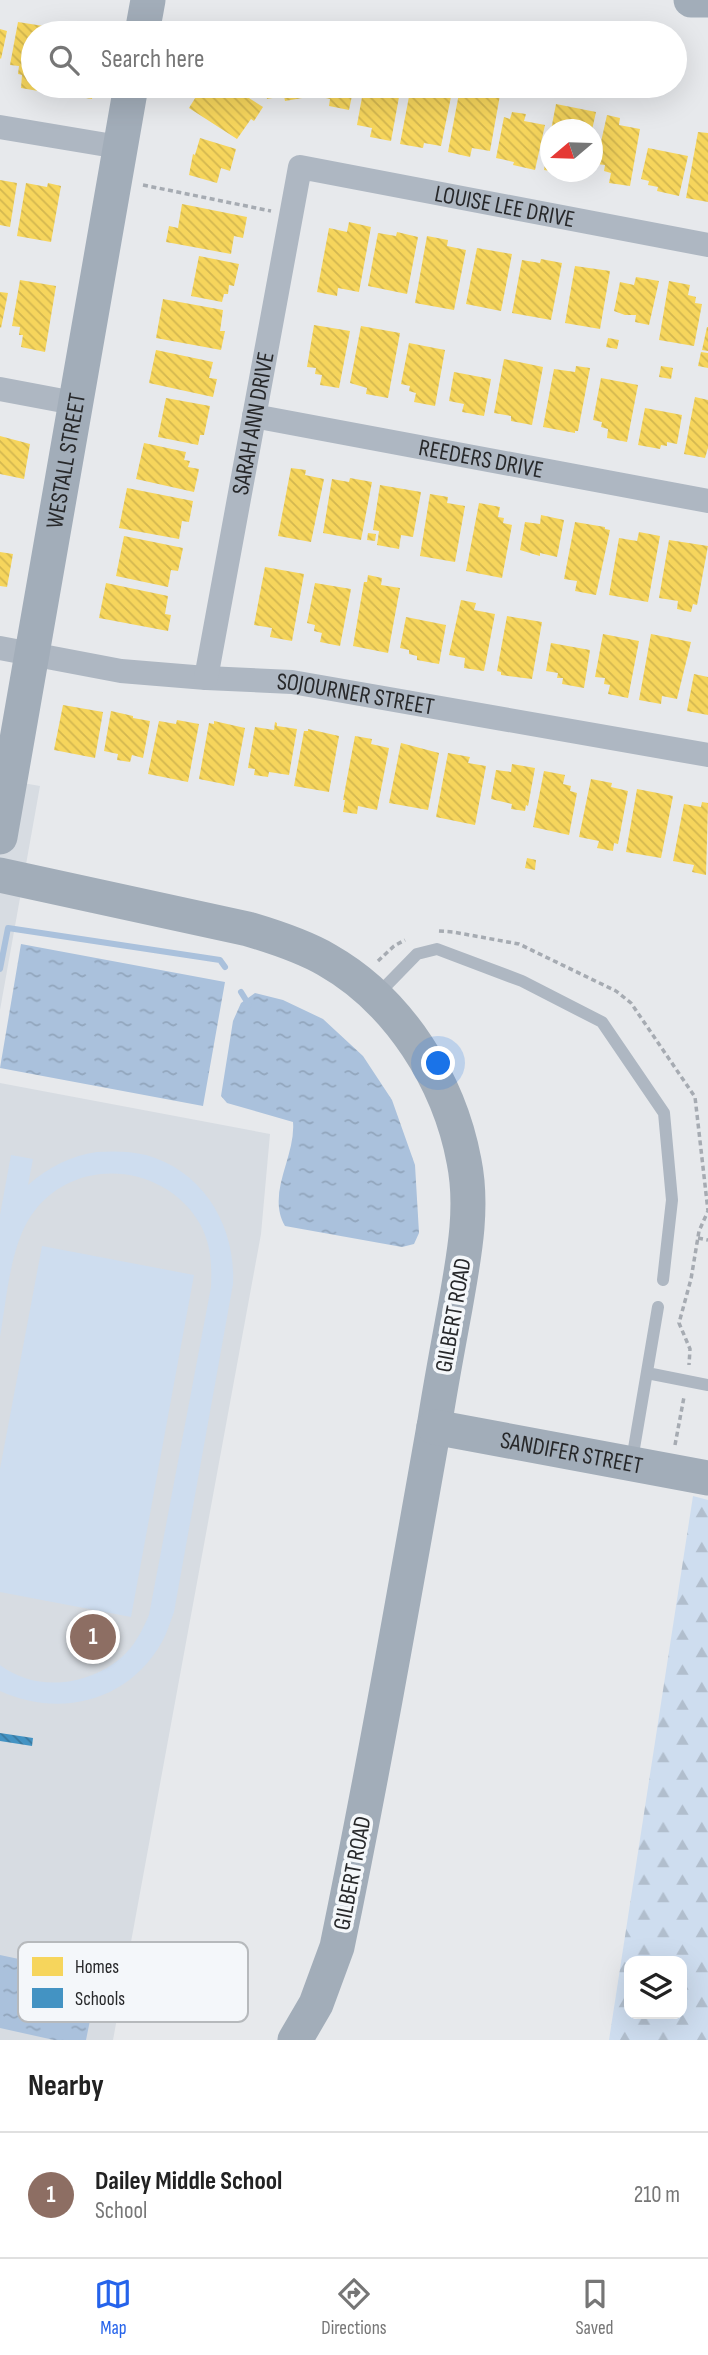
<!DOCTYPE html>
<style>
body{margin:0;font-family:"Sofia Sans Condensed",sans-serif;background:#f2f2f2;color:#222}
.controls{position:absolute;right:21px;bottom:21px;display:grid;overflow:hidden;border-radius:14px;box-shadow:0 7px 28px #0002}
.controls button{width:63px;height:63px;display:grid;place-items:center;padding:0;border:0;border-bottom:2px solid #e0e0e0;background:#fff;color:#222;font:35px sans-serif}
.compass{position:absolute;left:540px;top:119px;width:63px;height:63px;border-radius:50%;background:#fff;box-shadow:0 7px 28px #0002;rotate:251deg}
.you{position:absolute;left:439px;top:1064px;width:24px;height:24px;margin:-18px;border:5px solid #fff;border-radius:50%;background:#1a73e8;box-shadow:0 0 0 10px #1a73e833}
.badge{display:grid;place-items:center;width:46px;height:46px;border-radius:50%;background:#2563eb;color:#fff;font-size:23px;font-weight:700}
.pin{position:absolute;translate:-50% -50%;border:4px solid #fff;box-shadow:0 2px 7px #0006}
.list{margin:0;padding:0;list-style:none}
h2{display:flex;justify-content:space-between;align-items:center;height:91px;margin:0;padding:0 28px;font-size:30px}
h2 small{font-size:23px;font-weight:400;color:#767676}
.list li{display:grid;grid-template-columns:46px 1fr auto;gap:21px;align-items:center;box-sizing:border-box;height:126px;padding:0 28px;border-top:2px solid #e0e0e0}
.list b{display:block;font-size:26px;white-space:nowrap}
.list p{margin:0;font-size:23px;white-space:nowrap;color:#767676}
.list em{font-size:23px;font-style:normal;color:#767676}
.icon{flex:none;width:38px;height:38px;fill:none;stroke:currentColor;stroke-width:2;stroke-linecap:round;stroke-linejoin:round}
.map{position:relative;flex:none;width:708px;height:2040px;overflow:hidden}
.search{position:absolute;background:#fff;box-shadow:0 7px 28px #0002;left:21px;right:21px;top:21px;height:77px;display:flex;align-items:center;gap:18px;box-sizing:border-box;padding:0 24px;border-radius:38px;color:#767676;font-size:26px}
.sheet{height:217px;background:#fff}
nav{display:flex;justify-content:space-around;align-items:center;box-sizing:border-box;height:98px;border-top:2px solid #e0e0e0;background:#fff;font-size:19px;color:#767676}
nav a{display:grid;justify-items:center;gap:4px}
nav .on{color:#2563eb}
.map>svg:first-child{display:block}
.built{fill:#d7dce2}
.forest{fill:url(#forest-firs);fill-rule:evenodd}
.pitch{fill:#ceddef}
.water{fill:url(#water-ripples)}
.homes{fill:url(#homes-back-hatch)}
.schools{fill:url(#schools-back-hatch)}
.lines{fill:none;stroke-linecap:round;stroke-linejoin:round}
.stream{stroke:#aac1dc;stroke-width:6}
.path{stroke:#a6abb2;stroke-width:3.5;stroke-dasharray:5 3.5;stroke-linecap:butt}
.lane{stroke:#aeb7c2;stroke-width:12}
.street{stroke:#aeb7c2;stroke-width:24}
.secondary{stroke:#a2adb9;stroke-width:35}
.labels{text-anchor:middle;stroke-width:7;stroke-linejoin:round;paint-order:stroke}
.street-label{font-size:24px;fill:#27282a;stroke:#f4f7fa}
.key{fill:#f4f7fa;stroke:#b6b9bc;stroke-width:2}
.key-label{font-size:19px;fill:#27282a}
</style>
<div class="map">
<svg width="708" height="2040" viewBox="0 0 708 2040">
<defs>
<pattern id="forest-firs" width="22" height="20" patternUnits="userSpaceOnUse" patternTransform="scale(1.75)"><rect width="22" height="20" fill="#ceddef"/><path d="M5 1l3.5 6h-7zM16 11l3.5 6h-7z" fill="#b1becd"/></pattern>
<pattern id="water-ripples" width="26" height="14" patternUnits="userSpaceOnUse" patternTransform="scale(1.75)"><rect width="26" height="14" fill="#aac1dc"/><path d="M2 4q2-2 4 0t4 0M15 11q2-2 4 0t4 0" fill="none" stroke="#92a6bd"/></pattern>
<pattern id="homes-back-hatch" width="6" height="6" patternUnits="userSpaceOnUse" patternTransform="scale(1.75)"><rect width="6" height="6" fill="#f6d55c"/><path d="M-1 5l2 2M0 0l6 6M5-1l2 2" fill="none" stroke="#d3b750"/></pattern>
<pattern id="schools-back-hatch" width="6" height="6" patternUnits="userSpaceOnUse" patternTransform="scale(1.75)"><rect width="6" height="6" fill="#4393c3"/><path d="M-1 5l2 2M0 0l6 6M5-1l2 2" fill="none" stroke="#38789f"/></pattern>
</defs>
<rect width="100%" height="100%" fill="#e7e9ec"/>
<!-- built -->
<path class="built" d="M0,779l40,7 -40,224z
M0,1083l270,51 -9,100 -148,806h-113z"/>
<!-- forest -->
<path class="forest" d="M693,1496l15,4v540h-99zM629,1961h53v53h-53z"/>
<!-- pitch -->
<path class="pitch" d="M97,1152c17,-1 33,-1 49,3 58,16 90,72 87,129l-59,328c-4,10 -7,21 -12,30 -34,60 -102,76 -162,49v-26c38,29 94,20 126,-12 11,-11 17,-25 23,-38l62,-328c1,-22 0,-43 -11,-63 -34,-59 -120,-69 -164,-15 -26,31 -29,89 -36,128v-122l11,-60 22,4 -5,26c21,-18 42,-29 69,-33z
M42,1246l152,29 -63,342 -131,-25v-123z"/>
<!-- water -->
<path class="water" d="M21,944l204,38 -22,124 -203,-38z
M255,993l28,7 40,19 40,37 29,44 23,65 4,68 -5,11 -12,3 -117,-21c-19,-33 11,-69 8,-104l-66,-19 -6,-7 12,-75 8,-18z
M0,1955l99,21 -13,64h-32l-54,-12z"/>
<!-- homes -->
<path class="homes" d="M18,22l38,6 -1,5h-22v53h12l-1,6 -23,-4 1,-13 -4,-1 1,-8 -9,-1z
M475,24l15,3 -1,6h-16z
M0,29l7,2 -6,28 -1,-1z
M53,86h41l-2,13 -25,-4 1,-4 -15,-3z
M193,86h37l33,21 -9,14 -3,-2 -14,20 -48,-31 11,-18z
M265,86h41l2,11 -23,4 -1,-5 -17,3z
M318,86h36l-5,24 -20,-4 1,-7 -14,-3z
M364,86h37l-10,55 -21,-4 2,-9 -15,-3z
M411,86l41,6 -11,54 -17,-3 -1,5 -23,-4z
M460,88l40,7 -10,56 -18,-3 -2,9 -22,-5z
M556,104l40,8 -4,18h-41z
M512,112l14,2 -2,7 21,4 -10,45 -22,-5 1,-3 -18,-4 8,-41 6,2z
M607,115l13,3 -1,7 21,4 -10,57 -21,-3 2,-10 -7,-2 1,-6 -9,-1z
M698,132l10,1v69l-22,-4z
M200,138l36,11 -6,22 -9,-3 -4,15 -28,-8 4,-21 2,1z
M549,140h1v31l-6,-1z
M648,148l40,8 -9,40 -22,-5 1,-4 -10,-2 1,-4 -8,-2z
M0,180l17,3 -7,44 -10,-2z
M26,183l21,4 1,-4 13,3 -10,56 -34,-6z
M182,204l65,13 -4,21 -9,-2 -3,18 -65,-12 3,-16 9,2z
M349,222l22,5 -12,65 -21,-4 -1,8 -20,-4 12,-64 18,4z
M397,232l21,5 -11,57 -39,-8 10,-53 18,3z
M427,236l21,4 -1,6 19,4 -12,60 -39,-7z
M477,248l35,6 -11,57 -35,-7z
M199,256l40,8 -5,22 -5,-1 -1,9h-4l-2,8 -31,-6z
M541,259l21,4 -11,57 -39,-7 10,-53 18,3z
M575,266l35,5 -10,58 -35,-6z
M636,277l23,4 -10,44 -14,-3 1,-7h-11l-11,-4 6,-29 14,3z
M20,280l36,6 -11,66 -24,-5 2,-12h-4l1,-8 -8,-1z
M669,281l21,4 -2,10 8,2 -1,6 7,1 -8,42 -35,-6z
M0,292l8,1 -7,35 -1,-1z
M163,299l60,11 -3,21h5l-4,19 -65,-12z
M314,325l36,6 -11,57 -19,-3 2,-10 -7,-1 1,-6 -9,-1z
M361,326l39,7 -12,65 -22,-4 1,-6 -17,-5z
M707,327h1v24l-6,-1z
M608,338l11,2 -2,9 -11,-2z
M409,343l36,7 -10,56 -21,-4 2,-9 -7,-2 1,-5 -9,-2z
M156,350l57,12 -4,16 8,1 -4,18 -64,-14z
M701,352l7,1v15l-10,-2z
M504,359l39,8 -11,58 -21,-4v-5l-17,-3z
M576,366l14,2 -12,63h-3v2l-32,-6 11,-58 21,3z
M661,366l12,2 -2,11 -12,-2z
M454,372l37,7 -7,37 -22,-4 2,-8 -15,-3z
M601,378l37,7 -11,57 -20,-4 1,-9 -7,-2 1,-5 -9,-2z
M695,397l13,3v48l-3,10 -21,-4z
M166,398l44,8 -6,29h-4l-2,10 -40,-8z
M645,408l37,7 -5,29 -10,-2v4l-6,-1 -1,4 -22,-4z
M0,436l30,8 -6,35 -24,-5z
M144,443l42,9 -2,8 6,1 -2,6 11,2 -5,23 -58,-13z
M291,468l15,2 -1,5 19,4 -13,63 -33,-6z
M350,478l22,4 -11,58 -38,-7 9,-54 17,3z
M380,485l41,7 -8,45 -12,-2 -2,14 -22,-4 2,-14 -6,-1z
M127,488l66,13 -4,21 -7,-1 -3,18 -60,-11z
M430,494l18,3 -1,6 18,3 -10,56 -35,-6z
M479,503l21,4 -2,10 6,1 -1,5 9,2 -10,53 -36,-7z
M541,515l23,5 -7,37 -17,-4v3l-20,-6 5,-28 15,2z
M575,522l30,5v2l5,1 -14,65 -21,-4 2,-10 -13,-2z
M639,532l21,4 -12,66 -39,-7 10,-57 18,3z
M368,533l8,1 -1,7 -8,-1z
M124,536l59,12 -5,23 -7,-1 -3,17 -52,-11z
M669,540l39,6 -11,59 -4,-1 -2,8 -14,-3 1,-8 -19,-3z
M0,552l13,2 -6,33 -7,-1z
M265,567l39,7 -12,67 -22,-4 2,-9 -18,-3z
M368,575l14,3 -1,7 19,3 -12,65 -35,-7 11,-64h3z
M106,583l62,13 -3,18 6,1 -3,16 -69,-13z
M315,583l36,6 -11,57 -20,-4 2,-9 -8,-2 1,-6 -8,-2z
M461,600l15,3 -2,7 21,4 -11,57 -20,-3 1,-10 -16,-3z
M507,616l35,6 -10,57 -31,-4v-3l-4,-1z
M406,617l40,8 -7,39 -22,-4v-4l-8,-2v-4l-9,-2z
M603,634l36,7 -11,57 -20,-4 2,-9 -6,-1 1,-6 -10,-1z
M651,634l40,8 -14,57 -15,-3 -1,8 -22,-4z
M551,643l39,7 -6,38 -22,-4 1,-6h-6l1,-5 -12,-2z
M694,674l14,3v38l-21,-4z
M63,705l40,7 -8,46 -41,-8z
M111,711l22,5v2l17,3 -7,37 -11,-3 -2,7 -13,-2 1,-6 -14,-3z
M177,720l22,4 -11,58 -40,-8 11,-53 17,3z
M214,721l31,7 -11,58 -35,-7 10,-56 5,1z
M275,722l2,1v3l20,3 -8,46 -20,-3 -1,5 -14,-2 1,-6 -7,-1 7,-41 19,3z
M308,729l31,7 -10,56 -35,-6 10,-55h4z
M355,736l17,3 -1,5 18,4 -12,62 -19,-4 -1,8 -14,-2 2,-12h-2z
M401,743l38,10 -11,57 -39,-7z
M448,753l22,4 -2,6 18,3 -11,59 -39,-8z
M512,764l23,4 -7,38 -2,-1 -1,6 -14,-2 1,-5 -21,-5 5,-29 15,2z
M544,771l21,4 -2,9 8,2 -1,5 7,2 -8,42 -36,-8z
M591,779l21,4 -1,4 17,4 -10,53 -4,-1 -1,8 -16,-3 2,-7 -20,-4z
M637,789l36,7 -12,62 -35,-6z
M702,802l6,1 -2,72 -14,-3 2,-7 -21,-4 11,-57 17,3z
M527,858l9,2 -1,10 -10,-2z"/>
<!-- schools -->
<path class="schools" d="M0,1733l33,5 -1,8 -32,-5z"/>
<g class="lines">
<!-- stream -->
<path class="stream" d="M0,969l8,-41 212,32 5,7
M241,992l8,13"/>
<!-- path -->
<path class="path" d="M143,185l128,26
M439,931l14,1 66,12 97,47 15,12 64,94 13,114 -9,20 -8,48 -12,44 11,26 -1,16
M378,961l16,-15 11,-6
M698,1238l10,2
M675,1445l9,-48"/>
<!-- lane -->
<path class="lane" d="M378,994l39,-40 20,-5 85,32 80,41 62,91 8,87 -9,80
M647,1373l61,12
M632,1460l26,-153"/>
<!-- street -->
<g class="street">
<path d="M0,127l119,20"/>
<path d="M0,389l74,14"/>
<path id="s1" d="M254,416l454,85"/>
<path id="s2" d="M0,648l121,23 85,7 86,4 416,73"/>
<path id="s3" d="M206,678l94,-511 408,78"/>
</g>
<!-- secondary -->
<g class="secondary">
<path d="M691,0h17"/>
<path d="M142,33l6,-33"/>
<path id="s4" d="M0,837l131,-751"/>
<path d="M0,875l248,54c27,8 55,17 79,31 72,41 122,121 137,201 10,49 -1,100 -9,147 -7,38 -14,75 -20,113 -31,175 -62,352 -98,526l-21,57 -21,36"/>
<path id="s5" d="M434,1427l274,51"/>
</g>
</g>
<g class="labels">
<!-- street labels -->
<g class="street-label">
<text dy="8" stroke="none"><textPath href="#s3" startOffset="728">LOUISE LEE DRIVE</textPath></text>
<text dy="8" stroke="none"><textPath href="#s3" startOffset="259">SARAH ANN DRIVE</textPath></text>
<text dy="8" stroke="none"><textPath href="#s1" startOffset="231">REEDERS DRIVE</textPath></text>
<text dy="8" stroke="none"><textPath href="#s4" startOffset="382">WESTALL STREET</textPath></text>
<text dy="8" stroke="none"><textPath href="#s2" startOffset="359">SOJOURNER STREET</textPath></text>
<text transform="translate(453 1315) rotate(-80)" y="8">GILBERT ROAD</text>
<text dy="8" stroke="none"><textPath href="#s5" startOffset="140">SANDIFER STREET</textPath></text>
<text transform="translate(352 1873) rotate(-79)" y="8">GILBERT ROAD</text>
</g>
</g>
<!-- legend -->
<rect x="18" y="1942" width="230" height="80" rx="10" class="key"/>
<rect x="32" y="1957" width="31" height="19" fill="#f6d55c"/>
<rect x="32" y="1988" width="31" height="20" fill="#4393c3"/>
<g class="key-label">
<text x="75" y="1973">Homes</text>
<text x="75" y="2005">Schools</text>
</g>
</svg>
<div class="controls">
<button><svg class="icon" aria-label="layers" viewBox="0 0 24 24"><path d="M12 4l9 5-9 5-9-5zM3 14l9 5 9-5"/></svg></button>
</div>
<svg class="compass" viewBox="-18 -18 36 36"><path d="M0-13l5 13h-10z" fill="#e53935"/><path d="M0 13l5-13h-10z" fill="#767676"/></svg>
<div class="you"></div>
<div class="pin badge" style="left:93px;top:1637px;background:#8d6e63">1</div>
<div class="search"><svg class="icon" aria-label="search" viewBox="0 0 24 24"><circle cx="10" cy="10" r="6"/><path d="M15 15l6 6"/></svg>Search here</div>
</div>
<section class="sheet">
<h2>Nearby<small></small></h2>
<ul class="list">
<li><span class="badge" style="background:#8d6e63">1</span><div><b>Dailey Middle School</b><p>School</p></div><em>210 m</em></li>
</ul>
</section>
<nav>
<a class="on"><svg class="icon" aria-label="map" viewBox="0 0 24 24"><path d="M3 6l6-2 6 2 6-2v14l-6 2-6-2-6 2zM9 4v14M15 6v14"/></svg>Map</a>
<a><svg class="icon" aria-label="directions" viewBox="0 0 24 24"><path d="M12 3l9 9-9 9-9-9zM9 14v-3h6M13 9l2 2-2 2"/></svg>Directions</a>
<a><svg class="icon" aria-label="saved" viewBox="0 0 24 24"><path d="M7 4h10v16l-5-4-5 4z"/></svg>Saved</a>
</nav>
